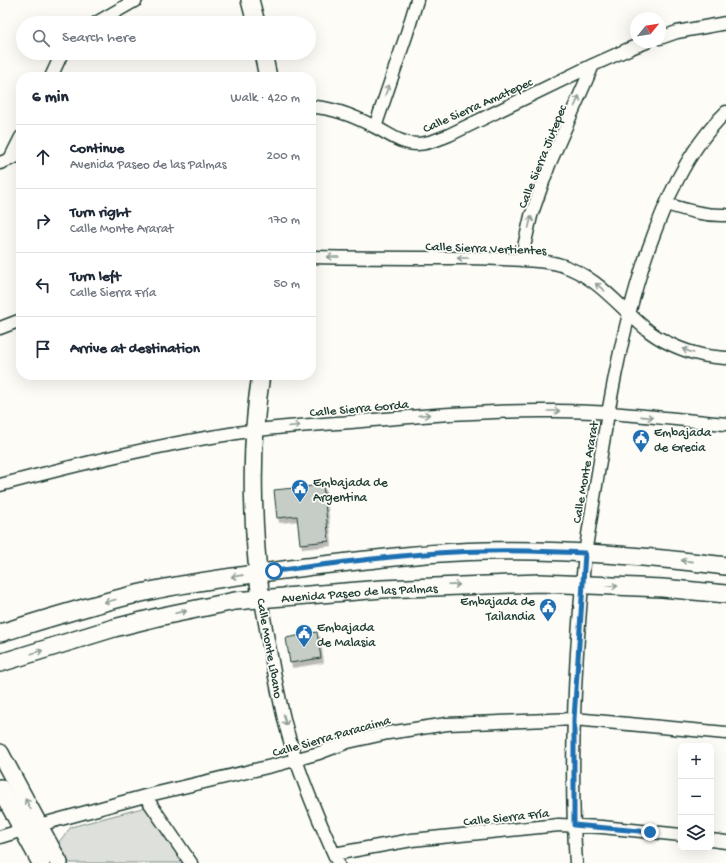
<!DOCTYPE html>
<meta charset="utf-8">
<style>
body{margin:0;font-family:"Gochi Hand",sans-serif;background:#f6f6f7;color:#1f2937}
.controls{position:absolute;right:12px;bottom:12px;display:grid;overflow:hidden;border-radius:8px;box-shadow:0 4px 16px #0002}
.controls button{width:36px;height:36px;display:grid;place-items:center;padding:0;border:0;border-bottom:1px solid #e0e1e3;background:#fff;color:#1f2937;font:20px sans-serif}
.compass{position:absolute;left:630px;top:12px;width:36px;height:36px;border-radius:50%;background:#fff;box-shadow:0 4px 16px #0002;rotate:60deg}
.stop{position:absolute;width:12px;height:12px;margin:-9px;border:3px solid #1f6fb2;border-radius:50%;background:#fff}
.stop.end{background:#1f6fb2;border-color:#fff;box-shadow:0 1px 4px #0008}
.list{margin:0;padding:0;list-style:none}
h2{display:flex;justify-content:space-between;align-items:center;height:52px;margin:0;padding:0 16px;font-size:17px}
h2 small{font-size:13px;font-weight:400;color:#747a83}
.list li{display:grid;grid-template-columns:26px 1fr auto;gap:12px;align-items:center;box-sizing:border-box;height:64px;padding:0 16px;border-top:1px solid #e0e1e3}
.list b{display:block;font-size:15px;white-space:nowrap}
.list p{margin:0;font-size:13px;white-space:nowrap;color:#747a83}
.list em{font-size:13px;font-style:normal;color:#747a83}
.icon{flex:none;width:22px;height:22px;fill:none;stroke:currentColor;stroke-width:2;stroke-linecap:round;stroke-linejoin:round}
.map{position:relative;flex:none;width:726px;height:863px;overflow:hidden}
.search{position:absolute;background:#fff;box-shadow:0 4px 16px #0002;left:16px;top:16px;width:300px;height:44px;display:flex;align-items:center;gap:10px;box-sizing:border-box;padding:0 14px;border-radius:22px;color:#747a83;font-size:15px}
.panel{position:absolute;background:#fff;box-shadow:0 4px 16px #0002;left:16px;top:72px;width:300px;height:308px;border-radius:16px}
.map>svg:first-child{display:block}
.green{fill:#dde0db;stroke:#7e8e88}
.building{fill:#c6cdc7;stroke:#1f3d34;filter:url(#shadow)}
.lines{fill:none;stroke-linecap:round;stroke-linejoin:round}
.street-casing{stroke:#1f3d34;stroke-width:15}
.secondary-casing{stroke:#1f3d34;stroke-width:20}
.street{stroke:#fdfcf7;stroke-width:12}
.secondary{stroke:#fdfcf7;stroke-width:17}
.oneway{stroke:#8e9c96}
.route{stroke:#1f6fb2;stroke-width:5}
.labels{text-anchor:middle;stroke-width:3.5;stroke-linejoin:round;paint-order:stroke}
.street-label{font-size:13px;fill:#1f3d34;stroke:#fdfcf7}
.poi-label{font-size:13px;fill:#1f3d34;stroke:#fdfcf7;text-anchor:start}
</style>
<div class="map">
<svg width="726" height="863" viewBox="0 0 726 863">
<defs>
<filter id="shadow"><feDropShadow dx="2.5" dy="4.5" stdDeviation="0" flood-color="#0004"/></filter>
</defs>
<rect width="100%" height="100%" fill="#fdfcf7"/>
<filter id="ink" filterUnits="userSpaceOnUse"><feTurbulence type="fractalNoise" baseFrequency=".025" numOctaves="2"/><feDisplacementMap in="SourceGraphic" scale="8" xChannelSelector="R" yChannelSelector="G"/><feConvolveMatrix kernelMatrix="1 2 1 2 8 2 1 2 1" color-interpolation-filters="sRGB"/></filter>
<g filter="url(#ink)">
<!-- green -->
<path class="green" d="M146,807l38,56h-115l-11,-20 13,-16z"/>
<!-- building -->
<path class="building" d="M323,485l6,56 -29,3 -3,-28 -20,2 -3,-28z
M317,632l4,26 -31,5 -4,-25z"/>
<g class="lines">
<defs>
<path id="street" d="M96,23l40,-23
M660,38l17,-6 49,-9
M51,77l11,-24
M311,107c22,0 45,10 64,20 14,7 26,17 42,17 12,0 22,-5 32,-9l144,-70 38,-17 16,-6
M375,127l32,-94 10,-33
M10,159l11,-22
M0,163l18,-7
M666,204c20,6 39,12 60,11
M311,257c51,1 103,1 154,1 19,0 38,1 58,2 12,1 26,1 38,5 37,12 56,40 84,63 15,13 38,23 57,27 8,2 16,2 24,3
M521,260l10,-44 18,-51 44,-100
M0,328l21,-8
M0,485c76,-20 152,-39 230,-51 40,-7 81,-9 121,-12 69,-6 137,-12 206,-11 57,0 113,8 169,13
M261,600c7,41 14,82 24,123 12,47 33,96 53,140
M145,796l46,67
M0,837l39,-12 106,-29 135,-32 39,-11 29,-11 40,-9 59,-9 127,-5 152,14
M711,840l15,2
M334,854l78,-14 147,-15 43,2 79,8
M576,863c-7,-103 -1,-208 9,-310 17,-100 29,-201 61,-297 18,-52 40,-105 80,-144"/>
<g id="secondary">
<path d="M250,0l6,23"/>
<path d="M263,53l5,24"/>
<path d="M261,600c-9,-75 -12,-151 0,-225"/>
<path d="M0,633c49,-15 99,-31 150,-42 51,-11 104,-17 156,-24 60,-7 120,-15 181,-16 79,-2 160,5 239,15"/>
<path id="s1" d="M0,663l114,-35 44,-11 77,-16 147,-12 158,-6 122,5 64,6"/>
<path d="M0,753l59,110"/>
<path d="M0,788l41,75"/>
</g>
</defs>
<!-- street casing -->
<use href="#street" class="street-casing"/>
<!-- secondary casing -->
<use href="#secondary" class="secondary-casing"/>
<!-- street -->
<use href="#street" class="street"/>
<!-- secondary -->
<use href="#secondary" class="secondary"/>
</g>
<!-- one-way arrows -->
<defs><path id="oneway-shaft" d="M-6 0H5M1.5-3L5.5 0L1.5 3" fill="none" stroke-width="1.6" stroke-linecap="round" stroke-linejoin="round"/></defs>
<g class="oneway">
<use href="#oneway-shaft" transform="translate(387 90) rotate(-71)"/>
<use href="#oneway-shaft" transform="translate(577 101) rotate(-66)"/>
<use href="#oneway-shaft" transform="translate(530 222) rotate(-77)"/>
<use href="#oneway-shaft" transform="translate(333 257) rotate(-180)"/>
<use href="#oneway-shaft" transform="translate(463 258) rotate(-180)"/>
<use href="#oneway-shaft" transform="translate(600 287) rotate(-141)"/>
<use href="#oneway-shaft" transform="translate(688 351) rotate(-161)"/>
<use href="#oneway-shaft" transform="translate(554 411)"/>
<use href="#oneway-shaft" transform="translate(424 415) rotate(-5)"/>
<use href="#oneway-shaft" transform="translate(647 417) rotate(6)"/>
<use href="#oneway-shaft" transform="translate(294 426) rotate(-5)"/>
<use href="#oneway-shaft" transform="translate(687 561) rotate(-174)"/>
<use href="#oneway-shaft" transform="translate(237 576) rotate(172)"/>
<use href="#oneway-shaft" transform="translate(454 585) rotate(-2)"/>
<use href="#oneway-shaft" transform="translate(612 586) rotate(2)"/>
<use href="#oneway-shaft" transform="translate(110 601) rotate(166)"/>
<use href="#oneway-shaft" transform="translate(181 612) rotate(-12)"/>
<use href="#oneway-shaft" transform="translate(37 652) rotate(-17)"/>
<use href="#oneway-shaft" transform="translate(285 720) rotate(76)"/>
<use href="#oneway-shaft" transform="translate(28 804) rotate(-118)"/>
</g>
</g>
<g class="lines" filter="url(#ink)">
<!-- route -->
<path class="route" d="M274,571c70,-9 142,-19 213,-20 33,-1 65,1 98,2l-11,166v106l76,7"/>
</g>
<!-- icons -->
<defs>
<symbol id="civic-pin" viewBox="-11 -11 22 30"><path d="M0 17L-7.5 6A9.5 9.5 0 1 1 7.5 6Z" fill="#1f6fb2" stroke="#fdfcf7"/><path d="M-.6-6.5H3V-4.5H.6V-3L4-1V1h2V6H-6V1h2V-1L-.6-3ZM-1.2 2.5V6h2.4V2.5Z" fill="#fff"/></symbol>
</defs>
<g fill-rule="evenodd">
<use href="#civic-pin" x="631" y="428" width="20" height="27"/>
<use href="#civic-pin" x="290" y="478" width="20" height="27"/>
<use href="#civic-pin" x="538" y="597" width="20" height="27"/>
<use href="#civic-pin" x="294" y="623" width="20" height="27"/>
</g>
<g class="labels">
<!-- street labels -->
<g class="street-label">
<text transform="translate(477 104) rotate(-24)" y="5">Calle Sierra Amatepec</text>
<text transform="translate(541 156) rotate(-68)" y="5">Calle Sierra Jiutepec</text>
<text transform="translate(486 247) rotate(2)" y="5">Calle Sierra Vertientes</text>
<text transform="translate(359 407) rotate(-5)" y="5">Calle Sierra Gorda</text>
<text transform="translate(584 472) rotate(-80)" y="5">Calle Monte Ararat</text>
<text dy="5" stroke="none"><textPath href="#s1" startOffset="368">Avenida Paseo de las Palmas</textPath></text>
<text transform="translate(271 648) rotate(80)" y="5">Calle Monte Líbano</text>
<text transform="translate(331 735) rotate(-16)" y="5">Calle Sierra Paracaima</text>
<text transform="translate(506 816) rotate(-6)" y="5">Calle Sierra Fría</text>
</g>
<!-- poi labels -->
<g class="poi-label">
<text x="654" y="436">Embajada<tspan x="654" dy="15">de Grecia</tspan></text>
<text x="313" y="486">Embajada de<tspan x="313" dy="15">Argentina</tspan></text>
<text x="535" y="605" text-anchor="end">Embajada de<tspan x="535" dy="15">Tailandia</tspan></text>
<text x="317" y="631">Embajada<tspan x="317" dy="15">de Malasia</tspan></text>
</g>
</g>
</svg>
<div class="controls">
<button>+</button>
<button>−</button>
<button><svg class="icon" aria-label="layers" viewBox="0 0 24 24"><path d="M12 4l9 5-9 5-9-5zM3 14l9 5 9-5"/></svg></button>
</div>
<svg class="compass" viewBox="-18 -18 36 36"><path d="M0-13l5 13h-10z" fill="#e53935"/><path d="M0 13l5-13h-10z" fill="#747a83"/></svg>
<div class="stop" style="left:274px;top:571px"></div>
<div class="stop end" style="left:650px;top:832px"></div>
<div class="search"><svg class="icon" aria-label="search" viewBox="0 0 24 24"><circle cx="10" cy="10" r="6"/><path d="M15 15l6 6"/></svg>Search here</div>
<section class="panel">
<h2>6 min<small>Walk · 420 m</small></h2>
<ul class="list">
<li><svg class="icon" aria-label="ahead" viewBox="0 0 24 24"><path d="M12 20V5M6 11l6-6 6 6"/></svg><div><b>Continue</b><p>Avenida Paseo de las Palmas</p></div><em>200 m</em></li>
<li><svg class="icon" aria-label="right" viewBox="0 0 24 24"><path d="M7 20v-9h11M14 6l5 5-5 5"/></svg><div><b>Turn right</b><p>Calle Monte Ararat</p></div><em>170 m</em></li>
<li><svg class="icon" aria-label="left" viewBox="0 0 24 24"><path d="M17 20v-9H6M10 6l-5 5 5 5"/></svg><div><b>Turn left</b><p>Calle Sierra Fría</p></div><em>50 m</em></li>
<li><svg class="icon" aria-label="arrive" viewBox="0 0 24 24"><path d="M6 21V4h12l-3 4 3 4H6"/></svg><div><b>Arrive at destination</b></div></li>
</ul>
</section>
</div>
